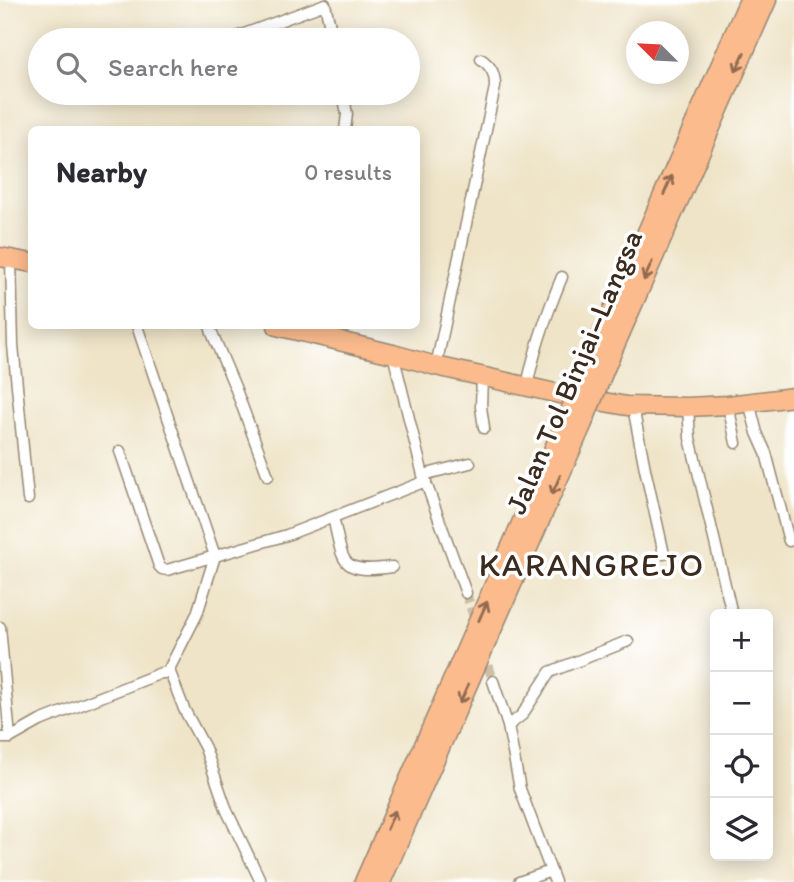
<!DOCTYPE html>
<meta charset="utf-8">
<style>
body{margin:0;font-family:Itim,sans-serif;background:#f7f7f7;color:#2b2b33}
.controls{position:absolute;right:21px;bottom:21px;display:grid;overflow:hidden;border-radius:10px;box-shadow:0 4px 18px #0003}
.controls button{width:63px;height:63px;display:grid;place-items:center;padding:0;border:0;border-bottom:2px solid #e1e1e2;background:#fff;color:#2b2b33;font:35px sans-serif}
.compass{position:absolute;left:626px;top:21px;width:63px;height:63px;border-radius:50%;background:#fff;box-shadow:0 4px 18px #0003;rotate:294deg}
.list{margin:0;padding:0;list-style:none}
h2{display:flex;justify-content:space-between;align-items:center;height:91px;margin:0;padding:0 28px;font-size:30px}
h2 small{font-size:23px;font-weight:400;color:#7c7c81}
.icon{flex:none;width:38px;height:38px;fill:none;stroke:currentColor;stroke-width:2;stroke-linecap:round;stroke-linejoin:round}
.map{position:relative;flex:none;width:794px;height:882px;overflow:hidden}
.search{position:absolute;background:#fff;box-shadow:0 4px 18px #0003;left:28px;top:28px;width:392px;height:77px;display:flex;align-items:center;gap:18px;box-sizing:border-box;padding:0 24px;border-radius:38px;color:#7c7c81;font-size:26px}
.panel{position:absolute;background:#fff;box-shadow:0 4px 18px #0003;left:28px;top:126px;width:392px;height:203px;border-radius:10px}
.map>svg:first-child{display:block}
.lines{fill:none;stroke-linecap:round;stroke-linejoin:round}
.street-tunnel{stroke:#cbbfa6;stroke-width:10;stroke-dasharray:10 5;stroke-linecap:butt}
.street-casing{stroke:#958773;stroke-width:13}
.highway-casing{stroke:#958773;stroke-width:21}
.street{stroke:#fff;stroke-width:10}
.highway{stroke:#fbbb8d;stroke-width:18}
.highway-bridge-casing{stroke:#958773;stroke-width:21;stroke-linecap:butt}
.highway-bridge{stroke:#fbbb8d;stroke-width:18}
.oneway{stroke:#916b50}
.labels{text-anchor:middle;stroke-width:7;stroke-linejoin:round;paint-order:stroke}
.street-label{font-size:30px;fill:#3b2a1e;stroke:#fff}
.quarter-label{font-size:33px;letter-spacing:2px;fill:#3b2a1e;stroke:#fff}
</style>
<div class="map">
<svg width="794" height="882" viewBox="0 0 794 882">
<rect width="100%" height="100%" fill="#fff"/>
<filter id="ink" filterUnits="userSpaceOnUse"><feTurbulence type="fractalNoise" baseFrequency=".0143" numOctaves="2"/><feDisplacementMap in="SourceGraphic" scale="14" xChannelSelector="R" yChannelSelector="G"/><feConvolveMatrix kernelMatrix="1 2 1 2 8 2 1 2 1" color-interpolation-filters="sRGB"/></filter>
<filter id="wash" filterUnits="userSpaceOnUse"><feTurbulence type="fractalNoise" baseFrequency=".00686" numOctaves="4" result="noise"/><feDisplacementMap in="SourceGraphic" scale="28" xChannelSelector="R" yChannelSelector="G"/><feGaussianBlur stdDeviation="1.57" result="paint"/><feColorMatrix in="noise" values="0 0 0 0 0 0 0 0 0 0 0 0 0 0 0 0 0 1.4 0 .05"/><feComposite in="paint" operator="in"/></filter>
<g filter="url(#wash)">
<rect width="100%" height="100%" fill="#efe4c8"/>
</g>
<g filter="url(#ink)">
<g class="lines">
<!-- street-tunnel -->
<path class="street-tunnel" d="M466,593l10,30
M484,651l9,30"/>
<defs>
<path id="street" d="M228,40l97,-36 8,36
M343,93l4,21 -2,16
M11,258l2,87 15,154
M137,326l78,230 -18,58 -30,59
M210,326l2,7 23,54 33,89
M393,354l30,121 43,118
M436,366l59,-279c0,-13 -3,-20 -14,-28
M482,376l-1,31 3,21
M527,387c7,-38 20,-74 35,-110
M749,402l8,31 9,20 23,88
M728,405l8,38
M633,407l12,62 19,85
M688,407l2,31 42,176
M120,451l39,115 3,3 5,1 120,-35 139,-54
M423,475l47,-12
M333,517c11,47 6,57 59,50
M0,627l10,111
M493,681l15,45 12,63 35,93
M508,726l14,-11 28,-43 78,-31
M0,738h10l30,-17 121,-48h6l2,-3 15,39 21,39 22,63 34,71
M519,882l32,-11"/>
<path id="highway" d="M0,257l32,6
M277,326l116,28 43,12 128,29 63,11 61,1 40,-2 66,-8
M591,359l158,-359
M606,366l161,-366
M364,882l204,-466
M381,882l202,-459"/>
</defs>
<!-- street casing -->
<use href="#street" class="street-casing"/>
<!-- highway casing -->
<use href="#highway" class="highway-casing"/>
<!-- street -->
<use href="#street" class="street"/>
<!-- highway -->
<use href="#highway" class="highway"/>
<defs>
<path id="highway-bridge" d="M568,416l23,-57
M583,423l23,-57"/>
</defs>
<!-- highway-bridge casing -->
<use href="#highway-bridge" class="highway-bridge-casing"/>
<!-- highway-bridge -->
<use href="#highway-bridge" class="highway-bridge"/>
</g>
<!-- one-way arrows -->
<defs><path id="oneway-shaft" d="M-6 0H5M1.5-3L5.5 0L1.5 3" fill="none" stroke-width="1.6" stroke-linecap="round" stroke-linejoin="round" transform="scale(1.75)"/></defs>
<g class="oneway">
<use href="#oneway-shaft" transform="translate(740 62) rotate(114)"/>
<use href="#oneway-shaft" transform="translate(668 185) rotate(-66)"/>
<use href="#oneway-shaft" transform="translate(648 271) rotate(114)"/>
<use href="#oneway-shaft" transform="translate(556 485) rotate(114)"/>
<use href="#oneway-shaft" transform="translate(483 611) rotate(-66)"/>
<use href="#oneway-shaft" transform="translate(464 694) rotate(114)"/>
<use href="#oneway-shaft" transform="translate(391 820) rotate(-66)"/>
</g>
</g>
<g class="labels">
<!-- street labels -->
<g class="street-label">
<text transform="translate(574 372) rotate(-67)" y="10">Jalan Tol Binjai–Langsa</text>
</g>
<!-- quarter labels -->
<g class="quarter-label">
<text x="592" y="576">KARANGREJO</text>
</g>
</g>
</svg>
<div class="controls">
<button>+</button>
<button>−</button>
<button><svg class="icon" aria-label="locate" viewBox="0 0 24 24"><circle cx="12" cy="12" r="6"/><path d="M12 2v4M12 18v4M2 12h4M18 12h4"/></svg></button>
<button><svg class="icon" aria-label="layers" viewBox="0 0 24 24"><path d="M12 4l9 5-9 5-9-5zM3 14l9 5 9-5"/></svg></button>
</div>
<svg class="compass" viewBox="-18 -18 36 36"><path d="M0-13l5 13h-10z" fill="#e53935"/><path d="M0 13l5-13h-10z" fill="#7c7c81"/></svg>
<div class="search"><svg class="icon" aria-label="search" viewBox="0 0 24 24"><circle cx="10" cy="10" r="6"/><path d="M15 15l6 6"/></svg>Search here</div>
<section class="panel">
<h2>Nearby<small>0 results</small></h2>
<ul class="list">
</ul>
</section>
</div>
